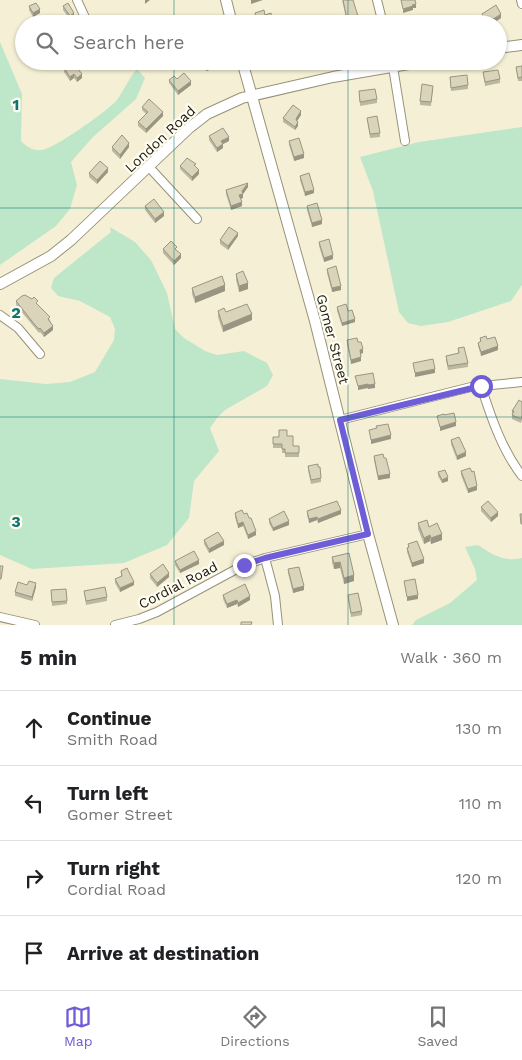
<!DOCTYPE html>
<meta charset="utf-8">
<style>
body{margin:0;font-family:"Work Sans",sans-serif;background:#f6f6f6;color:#202124}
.stop{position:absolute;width:15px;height:15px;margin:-11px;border:4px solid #6e5dd7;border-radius:50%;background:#fff}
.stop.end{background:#6e5dd7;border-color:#fff;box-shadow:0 1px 5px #0008}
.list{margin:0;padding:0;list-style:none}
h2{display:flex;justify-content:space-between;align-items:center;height:65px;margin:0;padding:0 20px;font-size:21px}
h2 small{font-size:16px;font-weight:400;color:#757577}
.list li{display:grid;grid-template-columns:32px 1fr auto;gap:15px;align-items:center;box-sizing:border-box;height:75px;padding:0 20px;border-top:1px solid #e0e0e0}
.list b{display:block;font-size:19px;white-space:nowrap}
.list p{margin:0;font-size:16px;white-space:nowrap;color:#757577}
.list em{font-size:16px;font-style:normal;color:#757577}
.icon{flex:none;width:28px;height:28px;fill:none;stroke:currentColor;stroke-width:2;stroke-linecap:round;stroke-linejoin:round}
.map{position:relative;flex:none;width:522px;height:625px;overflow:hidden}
.search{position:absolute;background:#fff;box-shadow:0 1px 4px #0004;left:15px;right:15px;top:15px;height:55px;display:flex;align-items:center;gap:12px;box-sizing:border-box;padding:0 18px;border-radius:28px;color:#757577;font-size:19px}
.sheet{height:365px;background:#fff}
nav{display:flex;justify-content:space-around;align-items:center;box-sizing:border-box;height:70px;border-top:1px solid #e0e0e0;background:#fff;font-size:14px;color:#757577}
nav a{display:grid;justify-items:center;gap:2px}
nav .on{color:#6e5dd7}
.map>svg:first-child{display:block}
.green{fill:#bee6c8}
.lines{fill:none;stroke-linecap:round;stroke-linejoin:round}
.minor-casing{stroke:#969178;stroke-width:10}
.tertiary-casing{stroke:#969178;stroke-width:12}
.minor{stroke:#fff;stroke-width:8}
.tertiary{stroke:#fff;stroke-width:10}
.wall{fill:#bbb7a0}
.shaded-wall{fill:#999582}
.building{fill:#dad5ba;stroke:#999582}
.route{stroke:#6e5dd7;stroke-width:6}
.grid{fill:none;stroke:#0f766e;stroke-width:1;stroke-opacity:0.55}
.labels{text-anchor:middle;stroke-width:4.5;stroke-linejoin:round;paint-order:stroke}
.street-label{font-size:14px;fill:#1a180e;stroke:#fffdf2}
.grid-label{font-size:16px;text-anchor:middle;font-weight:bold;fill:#0f766e;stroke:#fffdf2;stroke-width:4.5;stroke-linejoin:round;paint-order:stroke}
</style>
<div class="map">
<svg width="522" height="625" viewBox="0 0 522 625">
<rect width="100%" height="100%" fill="#f5f0d5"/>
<!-- green -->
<path class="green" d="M0,42l22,52 -1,47c6,6 12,10 21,9 12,-1 65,-39 74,-49 8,-10 12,-22 21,-32l8,9 -9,21 -43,38 -22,25 6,23 -7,24 -14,17 -56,39z
M522,127v158l-11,16 -63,21 -27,4 -13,-3 -9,-11 -26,-121 -13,-34 59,-15z
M110,227l25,15 16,18 16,33 8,36 9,9 21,13 12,4 27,-4 23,12 6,12 -6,11 -42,24 -8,8 -7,10 9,23 -25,30 -5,37 -22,27 -43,18 -92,6 -32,-14v-176l46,5 24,-2 25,-10 19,-32 1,-11 -5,-12 -30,-16 -22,-5 -7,-8 3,-10 57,-46z
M478,545c15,10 26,17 44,13v67h-110l4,-5 34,-17 27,-23 -2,-11 -10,-22z"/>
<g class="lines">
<defs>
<path id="minor" d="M77,0l11,24
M377,0l6,24
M521,0l1,4
M392,61l13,80
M149,167l48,52
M0,315l18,13 22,26
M481,386c10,31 21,64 41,90
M340,420l131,-33 51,-5
M265,558l10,38 3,29
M0,617l35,8
M115,625l24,-6 18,-7 87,-47 21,-7 103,-24"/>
<path id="tertiary" d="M226,0l6,24
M498,48l24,-3
M242,61l73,260 53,213 25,91
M0,284l51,-28 20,-16 118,-112 18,-14 35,-16 91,-21 93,-16"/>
</defs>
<!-- minor casing -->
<use href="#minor" class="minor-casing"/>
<!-- tertiary casing -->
<use href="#tertiary" class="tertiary-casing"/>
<!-- minor -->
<use href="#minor" class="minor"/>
<!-- tertiary -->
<use href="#tertiary" class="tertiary"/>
</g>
<!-- wall -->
<path class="wall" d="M342,0l16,20 -11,2z
M29,6l11,7 -7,4 -4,-7z
M63,6l11,11 -4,2 -7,-9z
M482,14l19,4 -9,6h-7l-3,-6z
M202,61h13l1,7 -10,3z
M522,66v15h-4l-2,-14z
M64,68l16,4 2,6 -5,4 -3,-4 -4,3 -6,-9z
M483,72l17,7v4l-15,3z
M450,77l18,8v4l-17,2z
M177,79l14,6 -13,10 -9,-12v-3z
M433,89l-2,17 -11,-1v-4z
M359,91l18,8v4l-17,3z
M142,107l21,9 -17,17 -8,-7v-4l8,-8 -4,-4z
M301,115l-4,6 1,5 -3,4 -12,-8v-4z
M367,118l13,15v4l-10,1z
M209,136l20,5 -6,3v4l-6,4 -8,-12z
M289,141l15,17 -10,3 -5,-16z
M112,147h17l-9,12 -8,-8z
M180,166l16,1 3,7 -7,7 -12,-12z
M108,172l-11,12 -8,-7v-4z
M300,176l14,17 -9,3 -5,-16z
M248,187l-5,7v4l-3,1 2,7 -11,4 -5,-16v-4z
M145,206l19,10 -9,7 -10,-13z
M307,206l15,18 -10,3 -5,-17z
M238,236l-10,14 -8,-6v-4z
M319,242l14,17 -9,3 -5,-16z
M163,249l14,2 4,7 -7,7 -11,-12z
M327,269l14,21 -9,2 -5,-19z
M236,274l12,15 -9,3 -3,-12z
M192,288l33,3 -30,12 -3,-9z
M16,301l22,4 12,15 3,10 -9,7 -4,-5 -1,1 -23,-28z
M337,307l11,4 7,11 -13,4 -5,-15z
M218,311l8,1 26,8 -29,12 -5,-15z
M480,338l7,1 11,11 -17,6 -3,-10v-3l2,-1z
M347,340l11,2 5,11 -3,1 1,7 -10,3 -4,-20z
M458,348l10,15v4l-20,3 -2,-10v-4l12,-3z
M522,402v18l-1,3 -9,-4v-8z
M287,436l6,10h6v11h-14v-4h-3v-5h-9v-11h6z
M451,440l15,16 -9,4 -6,-16z
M374,456l10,2 6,20 -12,2 -4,-20z
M308,466l13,12v4l-10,2 -3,-14z
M461,471l16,19 -9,3 -7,-18z
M438,472l10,9 -6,2 -4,-7z
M481,507l17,9 -7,6 -10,-11z
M307,511l34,3 -23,9 -1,-3 -8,3 -2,-8z
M235,513l9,1 5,4 7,17 -8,4 -5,-13 -5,2 -3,-11z
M269,519l20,6 -16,6 -4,-8z
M418,523l11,4 13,13 -11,4 -1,-3 -6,3 -6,-15z
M204,540l20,5 -15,8 -5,-9z
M408,544l16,19 -12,4 -5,-15v-4l1,-1z
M349,553l5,28 -10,3 -4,-16 -6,1 -2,-6v-6z
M175,561l24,3 -19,9 -5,-8z
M288,569l16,21 -11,3 -5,-20z
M121,571l13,14 -14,7 -5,-9v-4l6,-3z
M150,574l19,3 -12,10 -7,-9z
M27,585l9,2 -4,14 -17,-5v-4z
M66,589l1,15 -15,2 -1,-16z
M84,591l23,6v4l-21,4z
M223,595l27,5 -12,7 -1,-3 -10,4 -4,-9z
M348,595l14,16v4l-11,2 -3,-18z"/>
<!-- shaded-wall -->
<path class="shaded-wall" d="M145,0h5l-5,4z
M251,0h12l-12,4z
M416,4v4h-3v2l-10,3v-4z
M40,9v4l-7,4v-4z
M74,13v4l-4,2v-3z
M501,14v4l-9,6h-5v-1z
M358,16v4l-11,2v-3z
M272,20v4h-5v-3z
M216,64v4l-10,3v-4z
M74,74v4l-4,3v-4z
M82,74v4l-5,4v-4z
M191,81v4l-13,10v-4z
M301,111v4l-4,6 -1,-1 1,-3z
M163,112v4l-17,17v-4z
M298,122v4l-3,4v-3z
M229,137v4l-8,4v-4z
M129,143v4l-9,12v-4z
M223,144v4l-6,4v-4z
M304,154v4l-10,3v-4z
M108,168v4l-11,12v-4z
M199,170v4l-7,7v-4z
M248,183v4l-5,7v4l-4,1v-4z
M314,190v3l-9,3v-4z
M242,202v4l-11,4v-4z
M164,212v4l-9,7v-4z
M322,220v4l-10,3v-4z
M238,233v3l-10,14v-4z
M181,254v4l-7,7v-4z
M333,255v4l-9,3v-4z
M248,283v6l-9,3v-6z
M225,285v6l-30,12v-6z
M341,286v4l-9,2v-4z
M252,314v6l-29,12v-6z
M355,319v3l-13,4v-3z
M53,326v4l-9,7v-4z
M498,346v4l-17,6v-4z
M363,349v4l-3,1v-4z
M361,357v4l-10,3v-4z
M435,369v4l-20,4v-4z
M368,384v4l-10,2v-4z
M375,384v4l-7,1v-4z
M456,422v4l-16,5v-4z
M391,435v4l-20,5v-4z
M466,452v4l-9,4v-4z
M390,474v4l-12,2v-4z
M448,477v4l-6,2v-3z
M477,486v4l-9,3v-4z
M341,510v4l-23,9v-4z
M498,512v4l-7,6v-4z
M317,517v3l-8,3v-4z
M289,521v4l-16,6v-3z
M243,522v4l-5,2v-4z
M256,531v4l-8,4v-4z
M442,534v6l-11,4v-6z
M430,535v6l-6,3v-6z
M224,541v4l-15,8v-4z
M424,559v4l-12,4v-4z
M199,560v4l-19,9v-3z
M340,562v6l-6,1v-6z
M169,573v4l-12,10v-4z
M354,575v6l-10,3v-6z
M134,582v3l-14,7v-4z
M36,583v4l-4,14v-4z
M304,586v4l-11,3v-4z
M418,595v4l-11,2v-4z
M250,596v4l-12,7v-4z
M237,600v4l-10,4v-4z"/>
<!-- building -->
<path class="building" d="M343,0h10l5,16 -11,3z
M401,0h14l1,4 -4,1 1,1 -10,3z
M36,3l4,6 -7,4 -4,-7z
M68,3l6,10 -4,3 -7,-10z
M496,5l5,9 -14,9 -5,-9z
M264,10l1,5 6,-2 1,7 -5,1 1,3h-11l-2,-11z
M161,18l5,6h-11z
M411,21l16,2v1h-17z
M72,61h3l5,7 -2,1 4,5 -5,4 -3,-4 -4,3 -6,-9z
M204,61h11l1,3 -10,3z
M522,66v11l-4,1 -2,-11z
M498,70l2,9 -15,3 -2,-10z
M184,73l7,8 -13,10 -9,-11 5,-4 3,3z
M467,75l1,10 -17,3 -1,-11z
M422,84l11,2 -2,16 -11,-1z
M375,89l2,10 -17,3 -1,-11z
M149,99l14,13 -17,17 -8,-7 10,-10 -6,-5z
M293,105l8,6 -4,6 -1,3 2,2 -3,5 -12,-9z
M377,116l3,17 -10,1 -3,-16z
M223,128l6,9 -8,4 2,3 -6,4 -8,-12z
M122,135l7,8 -9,12 -8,-8z
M299,138l5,16 -10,3 -5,-16z
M187,158l9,6 -2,1 5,5 -7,7 -12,-11z
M100,161l8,7 -11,12 -8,-7z
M309,173l5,17 -9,2 -5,-16z
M248,183l-6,8 1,3 -4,1 3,7 -11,4 -5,-16z
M154,199l10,13 -9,7 -10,-13z
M317,203l5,17 -10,3 -5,-17z
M229,227l9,6 -10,13 -8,-6z
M329,239l4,16 -9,3 -5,-16z
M171,241l6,6 -2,2 6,5 -7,7 -11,-12z
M336,266l5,20 -9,2 -5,-19z
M243,271l5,12 -9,3 -3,-12z
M222,276l3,9 -30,12 -3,-9z
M25,295l7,4 2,-2 4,4 -2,2 14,14 -2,2 5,7 -9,7 -4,-5 -1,1 -4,-4 -19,-24 6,-5z
M247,304l5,10 -29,12 -5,-15 6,-3 2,4z
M346,304l2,7 4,-1 3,9 -13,4 -5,-16z
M486,336l1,3 8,-2 3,9 -17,6 -3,-9 3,-2 -1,-3z
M357,338l1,4h3l2,7 -3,1 1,7 -10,3 -4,-20z
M464,347l4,16 -20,3 -2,-10 13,-3 -1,-5z
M433,359l2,10 -20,4 -2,-10z
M373,373l2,11 -7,1v-1l-10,2 -3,-10z
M519,400l3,2v14l-1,3 -9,-4 2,-4h-2z
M454,413l2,9 -16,5 -3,-11 7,-2v1z
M388,424l3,11 -20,5 -2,-10 8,-2 -1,-2z
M279,430h8v6h6v10h6v7h-14v-4h-3v-5h-9v-7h6z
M459,437l7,15 -9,4 -6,-16z
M383,454l1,4h2l4,16 -12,2 -4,-20z
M318,464v3h2l1,11 -10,2 -3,-14z
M470,468l2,4 2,-1 3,15 -9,3 -7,-18z
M445,470l3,7 -6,3 -4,-8z
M337,501l4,9 -23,9 -1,-2 -8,2 -2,-8z
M488,501l10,11 -7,6 -10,-11z
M242,510l2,4 3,-1 2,5h2l5,13 -8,4 -5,-13 -5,2 -3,-11z
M284,511l5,10 -16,7 -4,-9z
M520,514h2v10h-1z
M427,520l2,7 8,-4 5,11 -11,4 -1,-3 -6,3 -6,-15z
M218,532l6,9 -15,8 -5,-9z
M417,541l7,18 -12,4 -5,-15 2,-1 -1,-3z
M194,551l5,9 -19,10 -5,-9z
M349,553l5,22 -10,3 -4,-16 -6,1 -2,-6z
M163,564l6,9 -12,10 -7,-9z
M0,566h3l-2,13h-1z
M299,567l5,19 -11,3 -5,-20z
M127,568l7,14 -14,6 -5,-9 7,-3 -1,-5z
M415,579l3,16 -11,2 -3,-16z
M29,581l7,2 -4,14 -17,-5 3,-10 9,3z
M245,584l5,12 -12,7 -1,-3 -10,4 -4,-9z
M105,587l2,10 -21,4 -2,-10z
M66,589l1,12 -15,1 -1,-12z
M358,593l4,18 -11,2 -3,-18z
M241,622h11l-1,3h-10z"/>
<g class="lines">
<!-- route -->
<path class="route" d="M244,565l21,-7 103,-24 -28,-114 141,-34"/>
</g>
<!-- grid -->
<path class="grid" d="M174,0v24M348,0v24M174,61v564M348,61v564M0,208h522M0,417h522"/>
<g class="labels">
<!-- street labels -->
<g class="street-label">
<text transform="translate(160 139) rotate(-43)" y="5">London Road</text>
<text transform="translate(333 339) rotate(75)" y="5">Gomer Street</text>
<text transform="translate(178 585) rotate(-27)" y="5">Cordial Road</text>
</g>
</g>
<g class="grid-label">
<text x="16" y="110">1</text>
<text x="16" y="318">2</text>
<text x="16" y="527">3</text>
</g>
</svg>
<div class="stop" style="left:481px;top:386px"></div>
<div class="stop end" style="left:244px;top:565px"></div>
<div class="search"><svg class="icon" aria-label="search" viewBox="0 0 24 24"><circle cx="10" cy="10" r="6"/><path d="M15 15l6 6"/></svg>Search here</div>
</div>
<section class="sheet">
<h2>5 min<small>Walk · 360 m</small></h2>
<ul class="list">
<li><svg class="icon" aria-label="ahead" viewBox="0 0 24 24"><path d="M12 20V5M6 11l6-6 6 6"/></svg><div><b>Continue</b><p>Smith Road</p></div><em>130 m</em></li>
<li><svg class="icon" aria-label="left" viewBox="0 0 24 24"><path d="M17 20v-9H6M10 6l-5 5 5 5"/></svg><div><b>Turn left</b><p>Gomer Street</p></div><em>110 m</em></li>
<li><svg class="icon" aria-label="right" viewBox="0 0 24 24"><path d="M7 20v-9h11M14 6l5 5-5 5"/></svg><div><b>Turn right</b><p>Cordial Road</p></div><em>120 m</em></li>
<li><svg class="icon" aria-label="arrive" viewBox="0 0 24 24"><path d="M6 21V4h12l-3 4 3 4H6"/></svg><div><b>Arrive at destination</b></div></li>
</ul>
</section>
<nav>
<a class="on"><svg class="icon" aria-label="map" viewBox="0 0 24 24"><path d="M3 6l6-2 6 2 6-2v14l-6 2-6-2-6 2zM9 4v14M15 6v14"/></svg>Map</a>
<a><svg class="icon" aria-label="directions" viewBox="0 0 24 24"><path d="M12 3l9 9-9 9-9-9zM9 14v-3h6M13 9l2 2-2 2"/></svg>Directions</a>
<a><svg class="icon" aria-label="saved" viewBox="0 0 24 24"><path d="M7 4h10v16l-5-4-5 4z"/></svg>Saved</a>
</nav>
